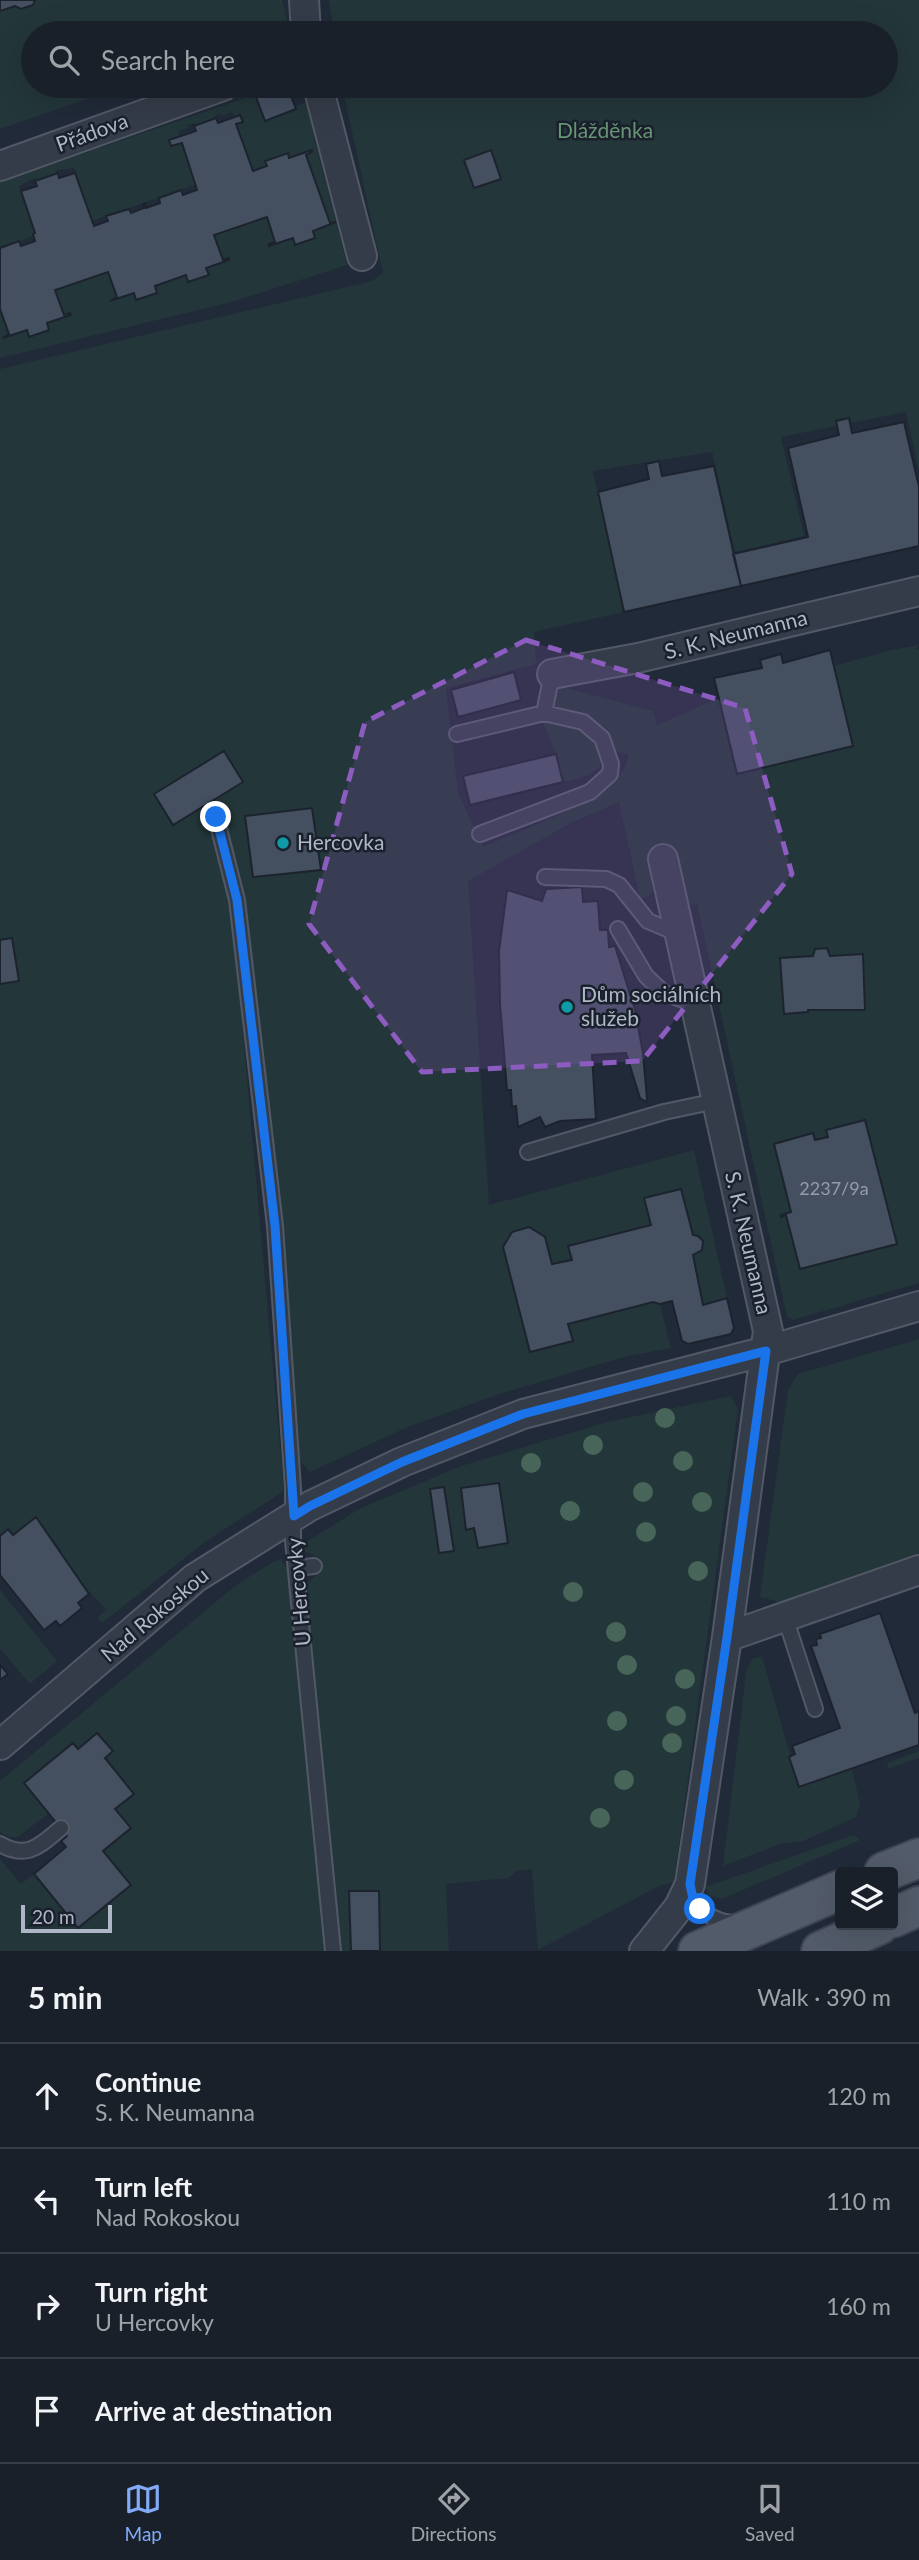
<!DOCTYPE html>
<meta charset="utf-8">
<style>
body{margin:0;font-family:Lato,sans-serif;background:#262d36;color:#f1f3f6}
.controls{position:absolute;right:21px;bottom:21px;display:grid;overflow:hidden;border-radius:7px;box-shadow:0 7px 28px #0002}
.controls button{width:63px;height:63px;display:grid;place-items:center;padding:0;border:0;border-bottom:2px solid #373e47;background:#19202a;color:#f1f3f6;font:35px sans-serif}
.scale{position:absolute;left:21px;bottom:18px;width:91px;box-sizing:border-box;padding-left:7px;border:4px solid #afb6c5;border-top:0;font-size:19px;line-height:24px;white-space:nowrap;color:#afb6c5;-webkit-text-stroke:5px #1a212d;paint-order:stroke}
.stop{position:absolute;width:21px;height:21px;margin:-16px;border:5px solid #1a73e8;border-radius:50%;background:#fff}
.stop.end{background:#1a73e8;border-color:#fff;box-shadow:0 2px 7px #0008}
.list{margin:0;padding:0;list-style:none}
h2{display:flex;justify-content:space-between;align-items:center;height:91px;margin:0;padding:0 28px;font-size:30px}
h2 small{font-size:23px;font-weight:400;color:#9fa3a8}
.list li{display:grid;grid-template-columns:46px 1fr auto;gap:21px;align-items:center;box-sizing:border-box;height:105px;padding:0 28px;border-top:2px solid #373e47}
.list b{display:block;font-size:26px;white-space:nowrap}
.list p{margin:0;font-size:23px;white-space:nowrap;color:#9fa3a8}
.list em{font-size:23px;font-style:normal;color:#9fa3a8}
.icon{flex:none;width:38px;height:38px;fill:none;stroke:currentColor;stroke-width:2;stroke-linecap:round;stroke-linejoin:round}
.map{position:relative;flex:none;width:919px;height:1951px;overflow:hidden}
.search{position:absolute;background:#19202a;box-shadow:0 7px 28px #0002;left:21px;right:21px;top:21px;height:77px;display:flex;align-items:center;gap:18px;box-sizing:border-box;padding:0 24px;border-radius:38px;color:#9fa3a8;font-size:26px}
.sheet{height:511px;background:#19202a}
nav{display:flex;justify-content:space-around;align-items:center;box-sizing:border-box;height:98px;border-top:2px solid #373e47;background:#19202a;font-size:19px;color:#9fa3a8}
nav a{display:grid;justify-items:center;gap:4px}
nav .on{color:#83aaf6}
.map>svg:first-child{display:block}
.green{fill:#233639;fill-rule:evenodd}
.building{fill:#444f60;stroke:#1c232f;stroke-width:2}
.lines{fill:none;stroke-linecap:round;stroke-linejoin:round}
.lane-casing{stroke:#525966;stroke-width:18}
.street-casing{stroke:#525966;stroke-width:32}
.primary-casing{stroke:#3e4552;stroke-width:42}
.lane{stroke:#353c49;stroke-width:14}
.street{stroke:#353c49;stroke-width:28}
.primary{stroke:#525b69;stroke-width:38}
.tree{fill:#486559}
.route{stroke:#1a73e8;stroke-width:9}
.marked{fill:#8d5cc1;fill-opacity:0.2;stroke:#8d5cc1;stroke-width:5;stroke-dasharray:14 9;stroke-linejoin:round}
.culture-dot{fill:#0f9aa8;stroke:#1a212d;stroke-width:2.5}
.labels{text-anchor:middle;stroke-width:5;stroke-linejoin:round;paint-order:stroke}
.number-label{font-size:18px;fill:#949cac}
.park-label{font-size:21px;fill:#679574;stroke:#1a212d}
.street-label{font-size:21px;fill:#afb6c5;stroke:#1a212d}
.poi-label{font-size:21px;fill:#afb6c5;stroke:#1a212d;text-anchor:start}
</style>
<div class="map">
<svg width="919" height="1951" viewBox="0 0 919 1951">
<rect width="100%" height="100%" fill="#212a38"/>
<!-- green -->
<path class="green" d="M35,0h247l5,19 -7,14h-247v53h92l-125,43v-118l15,-5 6,3 12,-4z
M329,0h590v471l-13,-59 -125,25 23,99 -69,16 -23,-100 -119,19 31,141 -90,20 2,32 -90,24 12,105 25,54c36,-16 121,-45 141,-78 3,-4 3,-10 4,-15l-15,-3 -5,-22 -19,-10 -36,-9 6,-24 94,25 4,14 62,-27 172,-48 28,-5 -3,4h3v634l-126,37 -6,-3 -90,-413 -9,2 -12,-51 -27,7 4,30 -4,4 -9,2 -21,-96 -48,21 -103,58 21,324 205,-55 33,148 -24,7 -10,-50 9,-5 1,-9 -5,-5 -5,-1 -13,-46 -36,9 7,27 -82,21 3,14 -20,4 -7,-27 -16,-10 -17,5 -9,16 28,104 41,-11 -4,-17 85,-22 7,2 11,44 -47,9 -124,37 -90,32 -100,46 -11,-12 -4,-13 -48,-536h-15l52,580 -79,51 -103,81 -5,-5 9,-8 -29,-32 1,-2 -17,-21v-5l-25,-32 -23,17 -5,-5 -8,6v-552l19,-3 -19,-41v-571l372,-88 11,-8 -41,-187h544v-53h-552zM224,751l19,31 -70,43 -19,-31zM311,808l9,61 -67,8 -8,-61zM827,948l3,3v5l32,-1 3,55h-57l-1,2 -23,2 -3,-56 32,-2 2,-7zM865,1120l31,124 -96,25 -14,-54h-5l10,-3 -17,-68 38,-10 3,6 13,-3 -2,-7z
M280,86h9l-31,11 38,12v-3l13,-5 5,37 22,83 -6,2 -24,-68 6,-4 -23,7 -2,-5 -21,8 1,5 -14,5 -17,-47 7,-3 -2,-6 -7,2 -2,-5 -10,4 -1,-3 -6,2 1,3 -21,7 -1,-2 -7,2 1,3 -10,3 2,5 -11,4 3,6 10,-3 13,42 -103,36 -18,-53 -18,2v4l-20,6 -1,-2 -16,8 16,47 -1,3 -34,12v-66z
M267,217l8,25 -5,4 23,-8 2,6 20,-6 -2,-7 23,-9 11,43 -115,37 -232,56v-49l9,25 -6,4 24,-8 3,7 19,-7 -2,-7 24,-8 -1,-2 -6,2 -9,-25 53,-18 9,25 -7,4 24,-8 3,7 19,-7 -1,-7 31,-11 3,7 20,-7 -3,-7 23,-8h-6l-9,-25z
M542,721c31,7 45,6 62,36 -5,19 -24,21 -41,25l-7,-28z
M919,1339v219l-135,45 -24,-6 28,-207 10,-16z
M731,1396l7,13 -64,473 -15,4 -121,64 -6,-81 -16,2 -7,7 -63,6 3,67h-69l-1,-60h-29l1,60h-11l-34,-367 15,-13v-13l-17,-7 -1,-7 56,-35 102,-43 146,-44zM499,1483l9,60 -30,4 -4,-19 -8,1 -5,-41zM444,1487l10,63 -15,2 -9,-63z
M281,1559l6,10 3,20 34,362h-324v-92l21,25 13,-10 44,54 53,-43 -28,-34 28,-23 -16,-19 19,-15 -29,-36 7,-7 -14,-18 -20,16 -29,64 -31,24h-9l-9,-5v-51l236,-196 35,-22z
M0,1590l57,71 -27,23 -30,-35z
M762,1656l37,130 53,-18 8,36 -4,13 -53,24 -23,3 -57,22 23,-193 6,-14z
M919,1751v7l-31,11 -1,-6z
M851,1836h5l4,4 -138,59 -12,-3 -5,-9z"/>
<!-- building -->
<path class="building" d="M0,0h35l-2,5 -12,4 -6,-3 -15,5z
M287,86l9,23 -31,12 -9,-24z
M240,115l3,7 -7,2 17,47 14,-5 -2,-5 23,-8 1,5 23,-8v2l-6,3 24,68 6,-1 -23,9 2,7 -20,7 -2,-7 -24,8v-2l6,-2 -8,-25 -53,18 9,25 6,-2v2l-23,8 3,7 -21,7 -2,-7 -31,11 2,7 -21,7 -2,-7 -24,8 7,-4 -9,-25 -53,18 9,25 6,-2 1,2 -24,8 2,7 -20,7 -2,-7 -24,8 6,-4 -9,-25v-61l19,-7 2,5 14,-5 -2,-7 2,-1 -14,-42 16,-5 -2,-5 23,-8 1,5 16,-5 19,53 14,-5 -2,-5 23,-7 2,4 13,-5 -1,-4 2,-1 1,5 14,-5 -1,-5 22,-8 2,5 14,-5 -15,-47 -11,3 -2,-6 27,-9 -2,-5 22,-8 2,5z
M491,150l10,29 -27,9 -10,-28z
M849,418l3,15 52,-11 15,65v59l-178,40 -8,-32 75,-17 -20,-89 51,-13 -3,-14z
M659,461l3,15 52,-10 27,120 -117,26 -26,-120 51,-13 -3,-15z
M830,650l23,96 -116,28 -23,-96 48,-10 -2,-8 21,-6 2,9z
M514,672l7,28 -63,17 -7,-27z
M224,751l19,31 -70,43 -19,-31z
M556,754l7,28 -93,23 -7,-29z
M312,808l9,62 -68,7 -8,-61z
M582,887l1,15 15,-1 2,29h8l1,17 6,-1 20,64 8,43 4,46 -1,3 -6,-4 -14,-45 -34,2 4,64 -36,2 -15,6 -5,-10 -22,10 -2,-21 -4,1 -1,-17h-4l-7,-86 -1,-53 8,-61 35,11 4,-12z
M12,938l7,43 -19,3v-44z
M827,948l3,8 33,-2 2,56h-57v2l-24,2 -4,-56 33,-2 2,-7z
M865,1120l32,124 -97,25 -14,-54 -5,2v-2l10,-3 -17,-68 39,-11 2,7 13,-3 -2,-7z
M681,1189l12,46 5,1 5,5 -1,9 -9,5 10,50 24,-7 7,30 -3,6 -43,10 -6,-3 -10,-40 -12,3 -7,-2 -85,22 5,17 -43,11 -27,-105 9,-15 17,-5 16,10 7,27 20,-4 -4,-14 83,-21 -7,-27z
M499,1483l9,60 -30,5 -4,-20 -8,2 -5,-42z
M444,1487l10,64 -15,2 -9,-64z
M36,1517l53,77 -11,9 4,5 -22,18 -4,-5 -12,9 -44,-55v-39l8,-7 5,6z
M880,1613l35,100 4,-2v34l-120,42 -10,-30 6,-3 -3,-8 48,-18 -29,-82 6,-1 -1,-6 5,-1 -1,-4z
M0,1665l8,9 -8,6z
M97,1733l16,18 -8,7 29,36 -19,15 16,19 -28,23 28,34 -53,43 -44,-54 32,-27 -5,-6 6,-5 -43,-53 49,-40 5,6z
M349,1891h30l1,60h-29z"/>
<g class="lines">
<defs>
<path id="lane" d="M457,734l87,-21 8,-39
M216,817l21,83 38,326 18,262v53l40,410
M480,834l110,-42 20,-18 1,-10 -9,-26 -19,-16 -39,-9
M545,877l61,2 13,6 29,36 31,13
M618,929l28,47 18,17 31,11
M528,1152l136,-40 52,-11
M296,1568l18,-2
M785,1617l30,92
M0,1844c28,16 40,1 61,-16
M691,1887c5,23 21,35 44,36"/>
<path id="street" d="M304,0l2,33
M318,86l44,170
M0,166l223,-80
M552,674l86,-16 281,-67
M727,1637l192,-67
M0,1745l195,-167 115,-72 92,-44 121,-48 243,-63 153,-45
M644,1951l35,-44 11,-23 37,-247 41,-306 -105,-472"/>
<path id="primary" d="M884,1872l35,-14
M893,1918l26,-12
M698,1951l142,-61
M821,1951l58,-26"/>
</defs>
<!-- lane casing -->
<use href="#lane" class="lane-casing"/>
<!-- street casing -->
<use href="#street" class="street-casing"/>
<!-- primary casing -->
<use href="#primary" class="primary-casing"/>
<!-- lane -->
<use href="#lane" class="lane"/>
<!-- street -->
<use href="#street" class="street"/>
<!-- primary -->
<use href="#primary" class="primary"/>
</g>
<!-- trees -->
<g class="tree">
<circle cx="665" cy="1418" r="10"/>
<circle cx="593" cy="1445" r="10"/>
<circle cx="683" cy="1461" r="10"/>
<circle cx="531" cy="1463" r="10"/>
<circle cx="643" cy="1492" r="10"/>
<circle cx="702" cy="1502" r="10"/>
<circle cx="570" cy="1511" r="10"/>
<circle cx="646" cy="1532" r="10"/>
<circle cx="698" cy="1571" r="10"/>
<circle cx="573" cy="1592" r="10"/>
<circle cx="616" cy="1632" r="10"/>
<circle cx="627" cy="1665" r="10"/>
<circle cx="685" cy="1679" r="10"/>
<circle cx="676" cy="1716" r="10"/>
<circle cx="617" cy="1721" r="10"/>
<circle cx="672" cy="1743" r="10"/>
<circle cx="624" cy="1780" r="10"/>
<circle cx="600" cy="1818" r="10"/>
</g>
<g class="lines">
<!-- route -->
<path class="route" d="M216,817l21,83 38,326 19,290 16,-10 92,-44 121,-48 243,-63 -39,286 -37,247 3,15 7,10"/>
</g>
<!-- marked area -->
<path class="marked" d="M526,640l219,68 47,166 -150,187 -220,11 -113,-148 56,-202z"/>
<!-- markers -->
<g class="culture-dot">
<circle cx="283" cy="843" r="7"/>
<circle cx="567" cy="1007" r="7"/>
</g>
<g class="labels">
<!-- number labels -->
<g class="number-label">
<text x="834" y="1195">2237/9a</text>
</g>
<!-- park labels -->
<g class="park-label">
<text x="605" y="138">Dlážděnka</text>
</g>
<!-- street labels -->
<g class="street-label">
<text transform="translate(92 133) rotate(-20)" y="7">Přádova</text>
<text transform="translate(736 635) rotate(-14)" y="7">S. K. Neumanna</text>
<text transform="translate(748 1243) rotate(77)" y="7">S. K. Neumanna</text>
<text transform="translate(299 1592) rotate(-95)" y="7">U Hercovky</text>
<text transform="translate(155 1615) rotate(-40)" y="7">Nad Rokoskou</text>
</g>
<!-- poi labels -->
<g class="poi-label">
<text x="297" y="850">Hercovka</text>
<text x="581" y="1002">Dům sociálních<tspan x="581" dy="24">služeb</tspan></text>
</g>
</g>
</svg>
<div class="controls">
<button><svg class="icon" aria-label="layers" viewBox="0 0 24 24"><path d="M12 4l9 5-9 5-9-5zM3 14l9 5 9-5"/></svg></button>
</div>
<div class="scale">20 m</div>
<div class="stop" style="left:700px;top:1909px"></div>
<div class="stop end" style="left:216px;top:817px"></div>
<div class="search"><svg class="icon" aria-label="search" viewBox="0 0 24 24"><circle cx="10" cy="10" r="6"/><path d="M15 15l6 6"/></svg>Search here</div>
</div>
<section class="sheet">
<h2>5 min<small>Walk · 390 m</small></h2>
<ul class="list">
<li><svg class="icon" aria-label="ahead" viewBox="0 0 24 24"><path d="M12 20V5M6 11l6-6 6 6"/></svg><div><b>Continue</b><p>S. K. Neumanna</p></div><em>120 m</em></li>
<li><svg class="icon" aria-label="left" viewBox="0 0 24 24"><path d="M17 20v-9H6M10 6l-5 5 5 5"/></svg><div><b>Turn left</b><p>Nad Rokoskou</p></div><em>110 m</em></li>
<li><svg class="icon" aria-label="right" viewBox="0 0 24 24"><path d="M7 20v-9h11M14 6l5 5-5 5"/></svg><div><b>Turn right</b><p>U Hercovky</p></div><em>160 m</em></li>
<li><svg class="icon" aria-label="arrive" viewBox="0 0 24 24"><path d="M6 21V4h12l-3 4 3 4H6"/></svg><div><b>Arrive at destination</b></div></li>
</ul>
</section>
<nav>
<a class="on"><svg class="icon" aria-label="map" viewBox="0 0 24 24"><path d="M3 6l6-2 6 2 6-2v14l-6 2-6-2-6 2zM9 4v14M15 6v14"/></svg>Map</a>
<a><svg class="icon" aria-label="directions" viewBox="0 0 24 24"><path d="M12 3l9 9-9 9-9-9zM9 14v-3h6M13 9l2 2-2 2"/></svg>Directions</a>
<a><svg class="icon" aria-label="saved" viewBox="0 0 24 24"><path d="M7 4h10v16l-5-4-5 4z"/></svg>Saved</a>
</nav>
